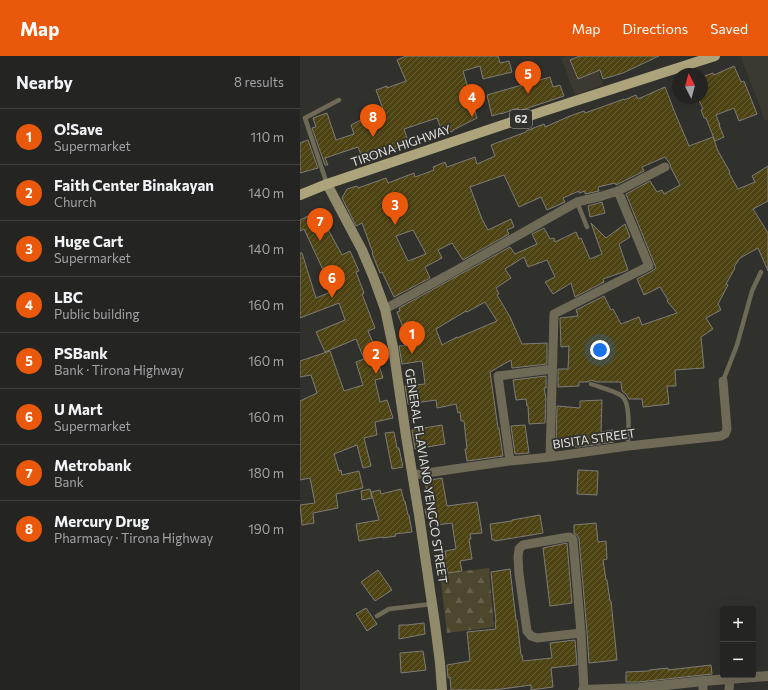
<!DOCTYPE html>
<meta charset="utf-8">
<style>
body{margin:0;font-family:Commissioner,sans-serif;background:#2c2c2a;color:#f1f3f6}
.controls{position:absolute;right:12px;bottom:12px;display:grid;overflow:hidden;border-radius:4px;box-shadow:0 4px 16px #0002}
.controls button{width:36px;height:36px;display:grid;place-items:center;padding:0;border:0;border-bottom:1px solid #414140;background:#242422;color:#f1f3f6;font:20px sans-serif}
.compass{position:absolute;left:372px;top:12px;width:36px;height:36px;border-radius:50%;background:#242422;box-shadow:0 4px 16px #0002;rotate:354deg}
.you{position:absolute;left:300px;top:294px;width:14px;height:14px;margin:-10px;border:3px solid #fff;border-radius:50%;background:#1a73e8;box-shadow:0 0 0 6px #1a73e833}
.badge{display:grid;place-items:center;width:26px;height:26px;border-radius:50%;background:#ea580c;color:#fff;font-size:13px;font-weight:700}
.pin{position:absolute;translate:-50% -33px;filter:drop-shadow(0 1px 2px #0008)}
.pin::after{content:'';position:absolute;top:21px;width:14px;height:12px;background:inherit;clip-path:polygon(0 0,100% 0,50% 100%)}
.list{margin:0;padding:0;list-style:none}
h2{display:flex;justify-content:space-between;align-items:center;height:52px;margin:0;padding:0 16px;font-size:17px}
h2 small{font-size:13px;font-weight:400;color:#a3a4a5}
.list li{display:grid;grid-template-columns:26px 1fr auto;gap:12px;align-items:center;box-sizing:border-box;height:56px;padding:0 16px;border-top:1px solid #414140}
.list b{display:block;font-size:15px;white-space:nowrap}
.list p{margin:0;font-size:13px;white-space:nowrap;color:#a3a4a5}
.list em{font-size:13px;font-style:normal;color:#a3a4a5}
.map{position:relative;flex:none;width:468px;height:634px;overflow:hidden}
header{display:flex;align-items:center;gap:24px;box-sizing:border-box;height:56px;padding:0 20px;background:#ea580c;color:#fff}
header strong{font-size:19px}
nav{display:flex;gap:22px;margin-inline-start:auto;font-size:14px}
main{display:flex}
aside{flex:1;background:#242422}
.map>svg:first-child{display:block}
.built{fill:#3b3930}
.forest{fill:url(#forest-firs)}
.building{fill:url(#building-hatch);stroke:#7d7c78;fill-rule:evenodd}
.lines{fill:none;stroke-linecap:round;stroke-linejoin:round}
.service{stroke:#6f6a56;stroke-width:4.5}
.minor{stroke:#6f6a56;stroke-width:9}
.tertiary{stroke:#6f6a56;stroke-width:10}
.secondary{stroke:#928b6b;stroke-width:10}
.primary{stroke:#ada47b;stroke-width:10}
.labels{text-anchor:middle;stroke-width:3.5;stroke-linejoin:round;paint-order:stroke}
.shield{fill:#30302d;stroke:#adacaa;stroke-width:1}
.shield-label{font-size:11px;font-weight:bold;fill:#e2e1df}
.street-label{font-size:12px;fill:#e2e1df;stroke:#30302d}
</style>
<header>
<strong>Map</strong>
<nav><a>Map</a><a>Directions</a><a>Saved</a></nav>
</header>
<main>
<aside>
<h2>Nearby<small>8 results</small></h2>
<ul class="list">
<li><span class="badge">1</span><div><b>O!Save</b><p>Supermarket</p></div><em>110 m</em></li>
<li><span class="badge">2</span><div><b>Faith Center Binakayan</b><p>Church</p></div><em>140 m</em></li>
<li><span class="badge">3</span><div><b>Huge Cart</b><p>Supermarket</p></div><em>140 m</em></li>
<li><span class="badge">4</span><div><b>LBC</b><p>Public building</p></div><em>160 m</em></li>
<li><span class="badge">5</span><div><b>PSBank</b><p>Bank · Tirona Highway</p></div><em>160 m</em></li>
<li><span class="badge">6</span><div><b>U Mart</b><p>Supermarket</p></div><em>160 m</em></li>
<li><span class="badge">7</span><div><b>Metrobank</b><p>Bank</p></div><em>180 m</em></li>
<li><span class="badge">8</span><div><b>Mercury Drug</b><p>Pharmacy · Tirona Highway</p></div><em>190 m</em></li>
</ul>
</aside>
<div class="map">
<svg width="468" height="634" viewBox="0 0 468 634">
<defs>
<pattern id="forest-firs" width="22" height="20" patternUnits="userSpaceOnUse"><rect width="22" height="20" fill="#4d472e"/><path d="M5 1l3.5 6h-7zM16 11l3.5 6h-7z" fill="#66614c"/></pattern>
<pattern id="building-hatch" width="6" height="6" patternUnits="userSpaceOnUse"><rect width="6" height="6" fill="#4e4313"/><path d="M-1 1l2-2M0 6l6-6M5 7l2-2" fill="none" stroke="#675e35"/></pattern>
</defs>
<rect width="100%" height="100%" fill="#30302d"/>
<!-- built -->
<path class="built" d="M267,0h26l10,29 -28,10 -14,-37z
M443,0h25v64l-3,1 -24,-64z"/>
<!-- forest -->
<path class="forest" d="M189,512l5,59 -47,6 -7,-59z"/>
<!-- building -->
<path class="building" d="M106,0h92l2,7 9,-2 3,11 -29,7 -3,-13 -17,5 14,47 -24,12v1l-10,3 -6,-16 -33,11 5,15 -15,5 -32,8 -4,-10 -33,11 3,7h-3l-13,-37 4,-1 -3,-9 14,-5 9,27 18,-6 -3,-9 32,-16 -7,-19 11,-4v2l19,-7 -9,-21z
M280,0h79l-36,17 -20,6 -3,-9 -22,9 -8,-19z
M434,10l7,16 3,-1 13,33 -18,7 -5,-13 -18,7 4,10h-1l5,12 -9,4 -9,-23h-2l-3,-8 2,-1 -5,-11h4v-21l11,-4 1,2z
M250,21l3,10 7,-2 4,11 -45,15 -1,-3 -17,6v-1l-9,3 -5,-21z
M365,31l10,26 14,33 24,-9 5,14 12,21 -1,1 9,16 17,-7 -3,-6 16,-10v35l-15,8 15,24v38l-10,-23 -18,10 -6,9 1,1 -9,16 2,1 -10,19 3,6 -15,8 7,11 -12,8 3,31 -29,2 1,16h-9l2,18 -26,3 -1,-8h-13l-3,-5 -4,-3 -1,-9h-24l-6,-2 -3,2h-9v4l-21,1v-18h10l1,-23 -8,1 -1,-29 18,-2 -2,-6 28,-14 7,14 2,-1 8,15 18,-7 3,8 35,-12 -10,-12 1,-1 -8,-13 -16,8 -7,-16 15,-8 4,-3 -30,-74 24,-13 7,11 5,-2 2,4 16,-9 -9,-17 -1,-4 -5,-7 -23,10 2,4 -28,14 -1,-2 -17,4 1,4 -14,3v-3l-6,2v-2l-16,7 2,4 -18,8 -6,-13 -22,10 -15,-32 -34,12 12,32 6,11 23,-11 3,8 -7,3 2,4 -46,26 -11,-17 -14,7 4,8 -17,9 5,11 -36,19 -12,-25 -2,1 -8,-20h1l-11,-30 -6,3 -14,-28 5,-9 10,-3 1,2 28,-10 2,5 26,-10 1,4 19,-7 -1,-3 12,-5 2,5 28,-10 2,7 18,-8 -4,-11 35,-13v-1l18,-7 1,3 25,-11 14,-5 1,2 28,-10 11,-4v1l12,-5 2,4zM113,174l13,24 -18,7 -12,-25z
M8,84l10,28 -18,5v-30z
M302,146l3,11 -15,4 -2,-11z
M18,155l24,44 8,-4 9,20 -3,1 8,21 -2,1 13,34 -7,3 6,14 -1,1 10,32 -8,2 5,22 7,-2 6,18 -18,4 2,13 -13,3 7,28 -8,2 -6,-23 -23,9 5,17 2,-1 1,5 17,-4 4,17 -27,6 2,14 -25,5 1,10 -12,2 -2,-20 15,-2 -5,-25 -10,2v-79l17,-8 -6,-18 -11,2v-16l30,-10 14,40 19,-6 -7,-23 8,-3 -8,-20 -31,13 -9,-20 29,-12 -6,-17 -39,15v-65h2l14,45 17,-7 -29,-62 -4,2v-11z
M291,167l15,15 19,-14 5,13 -11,7 9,26 -5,2 -20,7 1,3 -29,15 -4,-14 -18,11 -8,-12 10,-5 -8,-17 -19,7 -4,-10 -19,12 6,9 -15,10 3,6 -2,1 13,22 12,27 25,-1v21l-35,4 -1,-8 -21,12 8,56h1l4,28 -36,5 -2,-12h2l-3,-28h-3l-1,-9 -2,1 -2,-9 -19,4 -1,-8 -28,4 -3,-18 20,-2 -3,-23 -20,3 -3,-18 11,-1 -13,-33 3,-1 -1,-3 111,-61 5,7 22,-10 -5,-10 12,-6 6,11 4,-1 1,4 21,-10 3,7 2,-1 9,21 12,-5zM185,246l12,19 -40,17v-1l-15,8 -6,-16 30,-18 1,1z
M246,320v12h-2l2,10 -1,25 -16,1 -1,-18h-1l-1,-7 -10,1 -3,-20z
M302,344l-1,32 12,-2 1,12 -35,5 -23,-2 1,-39 23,2v-7z
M142,369l3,19 -30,5 -3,-19z
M225,369l4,28 -14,1 -4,-28z
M94,376l3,16h2l4,19 -11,2 -7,-36z
M278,414l20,1 -1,24 -20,-1z
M142,422l5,28 30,-4 5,31 -12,1 1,5h-2l3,20 -12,2 2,10 -14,2 -1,-5 -5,1 -2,-12 6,-1 -1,-5 11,-2 -4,-26 -16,2 -1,-8 -8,1 -2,-9 5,-1 -5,-27z
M70,433l2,9 -10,2 -1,-9z
M101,433l3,12h1l3,14h1l3,17 -17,2 1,2 -13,2 -1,-1 -23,4 -3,-17 23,-4 -8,-28 9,-2 1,4z
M240,459l3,18 -48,8v-1h-3l-2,-16 22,-3v-1z
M296,467l2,19 8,-1 1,18 -4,1 3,20h1l3,21h1l6,59 -28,3 -2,-31 -8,-93 -2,-4 -3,-2v-8z
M267,487l5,60 -22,3 -7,-58z
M210,513l6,51h1l4,35h1l1,6 29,-3 -2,-15 25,-3 2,25 -26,3 2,19 -22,3v-5l-29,4 -10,1h-41l-1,-13 -2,1 -1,-13 23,-4 -3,-29 29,-3 -1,-7h1l-5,-50z
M78,514l14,20 -17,11 -14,-19z
M66,552l11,16 -10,7 -11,-17z
M124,567l1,11 -26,5v-14h8z
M123,595l3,19 -25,3 -1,-20z
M411,609l1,9 -73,8h-13v-10l23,-1v-1l19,-2v2z"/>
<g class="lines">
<!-- service -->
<path class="service" d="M27,128l-22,-66 34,-18
M277,146l10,25
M423,325l14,-36 15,-54 9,-19
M291,328c8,3 28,8 32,13 8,9 5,37 5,49
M77,560l12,-7 43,-5"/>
<!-- minor -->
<path class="minor" d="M85,253l72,-39 120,-68 25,-6 16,-5 47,-24
M250,401l4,-143 95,-48 -31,-75
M210,405l-12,-85 54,-7
M113,419l97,-14 40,-4 78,-11 93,-10 4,-2 2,-5 -4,-48
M281,577l-44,5 -6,-2 -4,-5 -8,-57 -1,-17 1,-8 4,-4 46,-8 3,1 1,2 8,93 3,57
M403,634v-9
M429,634l1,-11"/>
<!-- tertiary -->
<path class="tertiary" d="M283,634l56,-2 64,-7 65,-5"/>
<!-- secondary -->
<path class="secondary" d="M27,128l35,66 11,26 12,33 8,38 13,89 13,79 16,109 5,39 2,27"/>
<!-- primary -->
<path class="primary" d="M0,139l27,-11 217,-73 171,-55"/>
</g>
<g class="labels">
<!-- shield labels -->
<rect class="shield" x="210" y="54" width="22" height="18" rx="3"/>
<g class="shield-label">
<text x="221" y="67">62</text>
</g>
<!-- street labels -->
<g class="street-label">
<text transform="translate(101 90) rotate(-19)" y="4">TIRONA HIGHWAY</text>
<text transform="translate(294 383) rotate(-8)" y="4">BISITA STREET</text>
<text transform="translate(126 420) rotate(81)" y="4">GENERAL FLAVIANO YENGCO STREET</text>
</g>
</g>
</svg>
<div class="controls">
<button>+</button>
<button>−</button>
</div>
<svg class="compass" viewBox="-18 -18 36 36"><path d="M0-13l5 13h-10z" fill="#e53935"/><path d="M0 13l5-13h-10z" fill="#a3a4a5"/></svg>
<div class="you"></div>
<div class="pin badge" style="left:112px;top:298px">1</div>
<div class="pin badge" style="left:76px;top:318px">2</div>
<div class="pin badge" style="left:95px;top:169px">3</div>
<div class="pin badge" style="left:172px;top:61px">4</div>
<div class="pin badge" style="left:228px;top:38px">5</div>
<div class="pin badge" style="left:32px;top:242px">6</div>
<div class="pin badge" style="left:20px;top:185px">7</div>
<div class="pin badge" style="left:73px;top:81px">8</div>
</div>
</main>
